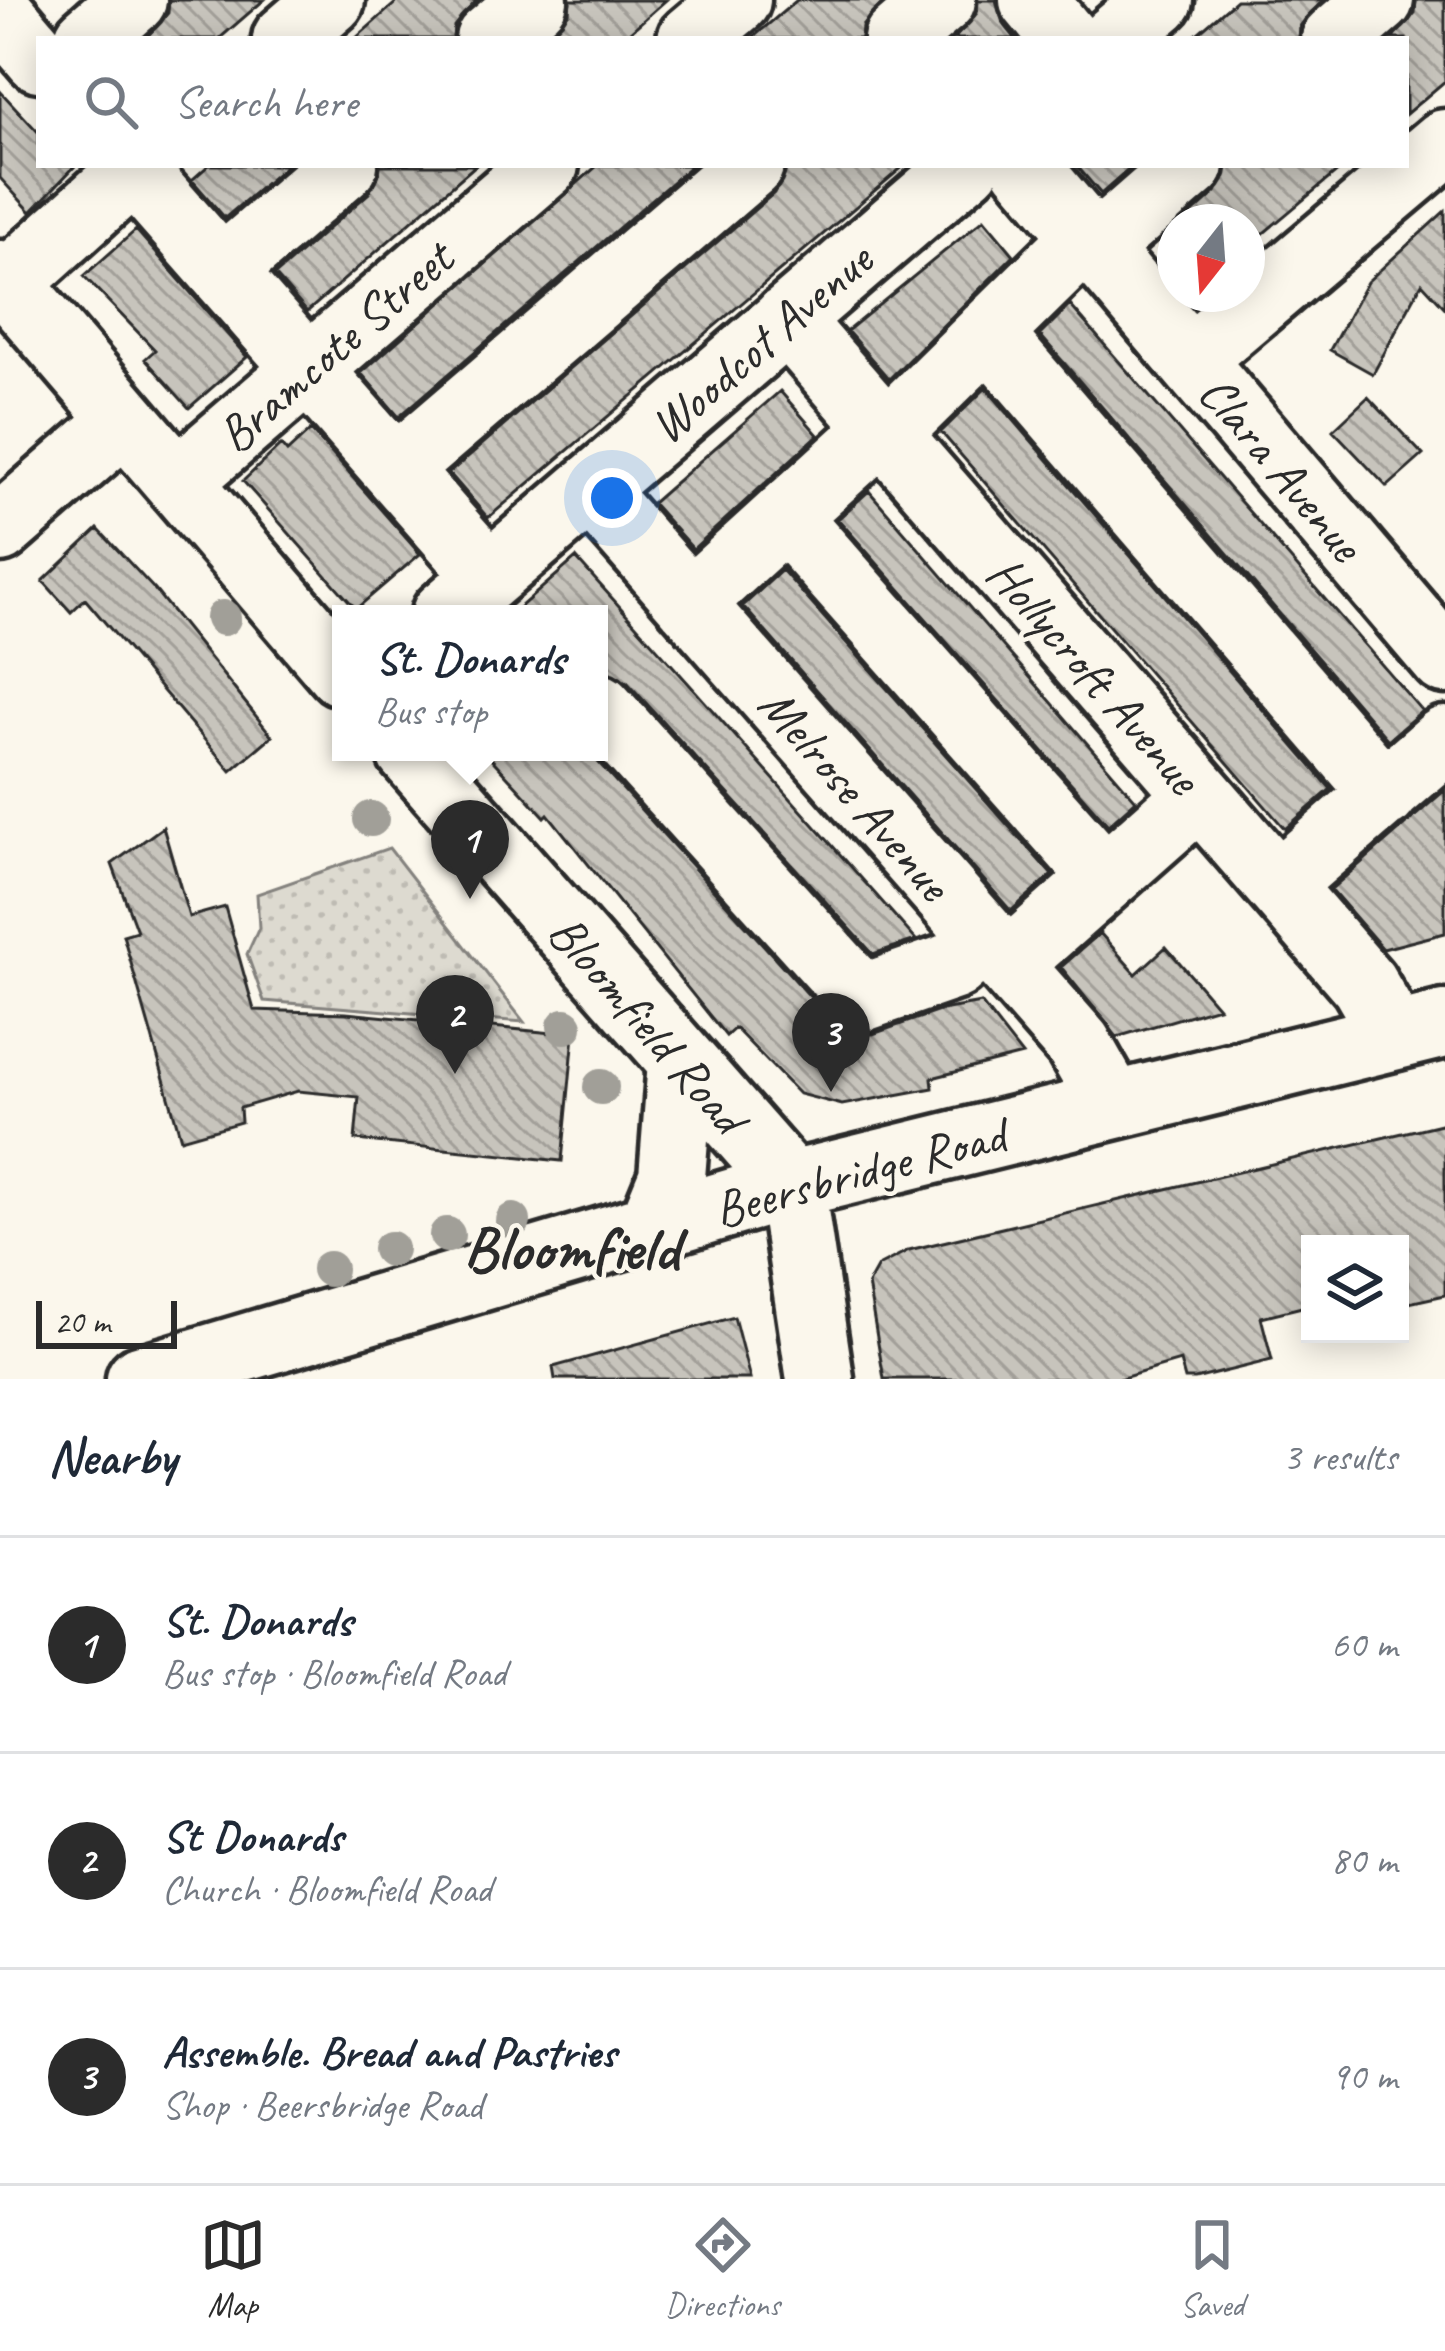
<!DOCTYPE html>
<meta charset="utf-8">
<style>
body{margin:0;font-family:Caveat,sans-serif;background:#f6f6f7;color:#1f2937}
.controls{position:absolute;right:36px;bottom:36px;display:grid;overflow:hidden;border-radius:0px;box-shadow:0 6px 30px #0003}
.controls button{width:108px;height:108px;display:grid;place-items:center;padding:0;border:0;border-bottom:3px solid #e0e1e3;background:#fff;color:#1f2937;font:60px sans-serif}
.compass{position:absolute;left:1157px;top:204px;width:108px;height:108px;border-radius:50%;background:#fff;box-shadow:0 6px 30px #0003;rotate:197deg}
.scale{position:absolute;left:36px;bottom:30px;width:141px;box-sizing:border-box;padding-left:12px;border:6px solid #2b2b2b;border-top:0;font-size:33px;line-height:42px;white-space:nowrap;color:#2b2b2b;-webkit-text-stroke:9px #fbf7ec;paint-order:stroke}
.you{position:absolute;left:612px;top:498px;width:42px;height:42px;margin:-30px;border:9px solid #fff;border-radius:50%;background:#1a73e8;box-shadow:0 0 0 18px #1a73e833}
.badge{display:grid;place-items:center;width:78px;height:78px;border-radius:50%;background:#2b2b2b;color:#fff;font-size:39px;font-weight:700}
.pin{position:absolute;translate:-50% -99px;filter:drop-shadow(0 3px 6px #0008)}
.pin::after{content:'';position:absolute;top:63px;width:42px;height:36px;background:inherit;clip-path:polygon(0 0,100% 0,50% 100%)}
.popup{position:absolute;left:332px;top:605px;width:276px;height:156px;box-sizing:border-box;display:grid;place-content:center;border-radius:0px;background:#fff;filter:drop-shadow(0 3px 9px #0005);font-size:39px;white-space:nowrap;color:#747a83}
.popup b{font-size:45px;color:#1f2937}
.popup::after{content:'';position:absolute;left:50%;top:100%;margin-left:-24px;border:24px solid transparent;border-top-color:#fff}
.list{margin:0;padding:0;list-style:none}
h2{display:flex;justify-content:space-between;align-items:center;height:156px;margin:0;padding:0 48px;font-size:51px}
h2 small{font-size:39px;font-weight:400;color:#747a83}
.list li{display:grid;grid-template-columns:78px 1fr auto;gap:36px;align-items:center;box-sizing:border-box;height:216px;padding:0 48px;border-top:3px solid #e0e1e3}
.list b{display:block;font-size:45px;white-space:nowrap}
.list p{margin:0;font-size:39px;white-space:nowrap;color:#747a83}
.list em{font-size:39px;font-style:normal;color:#747a83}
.icon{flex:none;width:66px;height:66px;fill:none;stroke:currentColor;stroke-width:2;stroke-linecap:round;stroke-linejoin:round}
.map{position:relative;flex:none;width:1445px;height:1379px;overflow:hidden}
.search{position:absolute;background:#fff;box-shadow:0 6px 30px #0003;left:36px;right:36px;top:36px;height:132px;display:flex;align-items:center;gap:30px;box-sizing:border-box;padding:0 42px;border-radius:0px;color:#747a83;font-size:45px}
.sheet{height:804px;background:#fff}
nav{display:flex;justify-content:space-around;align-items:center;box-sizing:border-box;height:168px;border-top:3px solid #e0e1e3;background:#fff;font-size:33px;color:#747a83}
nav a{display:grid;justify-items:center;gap:6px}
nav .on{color:#2b2b2b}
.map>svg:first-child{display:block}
.grass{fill:url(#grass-dots);stroke:#84827e;stroke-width:3}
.building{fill:url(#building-back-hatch);stroke:#2b2b2b;stroke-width:3}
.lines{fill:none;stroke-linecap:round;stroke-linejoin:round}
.minor-casing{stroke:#2b2b2b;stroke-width:75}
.major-casing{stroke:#2b2b2b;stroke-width:75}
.minor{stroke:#fbf7ec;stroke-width:66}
.major{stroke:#fbf7ec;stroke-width:66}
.tree{fill:#a19f98}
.labels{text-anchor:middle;stroke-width:9;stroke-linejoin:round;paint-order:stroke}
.street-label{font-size:51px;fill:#2b2b2b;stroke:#fbf7ec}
.district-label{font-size:63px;font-weight:bold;fill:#2b2b2b;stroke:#fbf7ec}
</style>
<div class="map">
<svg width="1445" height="1379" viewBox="0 0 1445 1379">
<defs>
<pattern id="grass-dots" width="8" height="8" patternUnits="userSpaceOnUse" patternTransform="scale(3)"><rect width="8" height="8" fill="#dddad0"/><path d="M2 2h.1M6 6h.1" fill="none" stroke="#bebbb3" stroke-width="1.8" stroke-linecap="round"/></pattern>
<pattern id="building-back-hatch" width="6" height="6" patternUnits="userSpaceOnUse" patternTransform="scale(3)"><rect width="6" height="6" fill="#c7c4bc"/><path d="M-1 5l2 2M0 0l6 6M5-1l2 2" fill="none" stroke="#a29f99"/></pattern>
</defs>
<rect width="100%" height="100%" fill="#fbf7ec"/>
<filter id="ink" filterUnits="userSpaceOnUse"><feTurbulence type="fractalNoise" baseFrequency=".00833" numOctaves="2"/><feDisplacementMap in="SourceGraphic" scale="24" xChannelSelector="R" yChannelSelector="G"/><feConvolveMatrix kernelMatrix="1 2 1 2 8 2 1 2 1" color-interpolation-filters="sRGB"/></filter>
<g filter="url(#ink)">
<!-- grass -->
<path class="grass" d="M389,848l135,174 -260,-21 -17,-47 12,-26 -2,-34z"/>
<!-- building -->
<path class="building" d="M169,0h95l-45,39h-74l23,-26z
M399,0h78l-23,26 -1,13h-98z
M570,0h96l-44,39h-76l23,-26z
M797,0h88l-23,26 -1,13h-110z
M978,0h18l7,23 13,16h-62l23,-26z
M1236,0h87l-23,26 -1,13h-108z
M1416,0h29v81l-39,33v-75h-14l23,-26z
M0,91l39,42v32h37l-45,47 -31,-34z
M209,165h78l-62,53 -33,-38z
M380,165h96l-169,147 -32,-37 94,-82z
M598,165h94l-293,252 -38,-44z
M786,165h119l-417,353 -39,-45 325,-280z
M1076,165h58l-33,29z
M1227,165h118l-98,82v-25h-64l33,-30z
M1445,211v97l-23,-25 -49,91 -43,-24 37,-68z
M984,219l30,36 -125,124 -42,-48z
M136,230l111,127 -58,51 -44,-49 10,-9 -71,-74z
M1070,305l352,406 -34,29 -348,-405z
M986,388l345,401 -46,40 -344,-397z
M780,391l38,44 -125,114 -41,-46z
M1368,397l55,58 -36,32 -54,-57z
M311,430l109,124 -64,55 -113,-128 38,-36 6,7z
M869,491l267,309 -28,25 -270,-306z
M98,529l57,61 117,146 -41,35 -146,-172 -14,13 -28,-31z
M576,558l122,136 218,246 -43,14 -246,-272 -28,-11v-57h-87z
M782,570l270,305 -41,36 -268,-305z
M485,752h104l244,270 -9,8 49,4 69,-24 39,-7 41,52 -90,23 1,10 -91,17 -43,-11 -64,-66 -9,8 -178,-222 -3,3z
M1445,790v143l-62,16 -52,-60z
M163,827l26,90 36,-10 29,103 92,3 228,22 -12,126 -207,-21 4,-43 -61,-6 -58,17 1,14 -60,17 -58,-204 14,-4 -25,-67z
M1100,933l36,41 30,-27 52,60 -101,30 -56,-70z
M1445,1123v172l-45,10v-61h-90v61l-49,12 11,43 -77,19h-10l-5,-18 -61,18h-235l-16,-95 10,-18 31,-16z
M734,1317l16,62h-195l-2,-12z"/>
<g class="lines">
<defs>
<path id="minor" d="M1033,0l32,39
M0,12l39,46
M88,39l45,-39
M286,39l45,-39
M489,39l45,-39
M691,39l46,-39
M897,39l45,-39
M1114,39l46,-39
M1335,39l45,-39
M129,165l360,411
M1025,165l420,495
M1095,249l96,-84
M223,270l121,-105
M0,274l341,398
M8,283l131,-118
M787,319l577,665 30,52
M988,333l397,461
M1190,359l255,-216
M887,433l198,-195
M396,469l354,-304
M178,481l367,-316
M590,489l488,555 34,60
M785,516l320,362
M0,529l125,-109
M690,603l192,-175
M445,614l522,-449
M599,707l263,291 92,-32 30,-27
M410,752l381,433 29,194
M1278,885l167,-145
M1008,964l191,-169
M651,1228l21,-51 9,-115"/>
<path id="major" d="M140,1379l651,-194 654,-161"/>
</defs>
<!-- minor casing -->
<use href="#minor" class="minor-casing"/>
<!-- major casing -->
<use href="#major" class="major-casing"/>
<!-- minor -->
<use href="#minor" class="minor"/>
<!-- major -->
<use href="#major" class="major"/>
</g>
<!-- trees -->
<g class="tree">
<circle cx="223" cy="618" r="18"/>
<circle cx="371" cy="819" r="18"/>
<circle cx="565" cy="1026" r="18"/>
<circle cx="601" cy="1087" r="18"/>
<circle cx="513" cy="1221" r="18"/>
<circle cx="447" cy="1235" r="18"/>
<circle cx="390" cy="1249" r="18"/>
<circle cx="329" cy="1269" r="18"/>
</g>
</g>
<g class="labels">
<!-- street labels -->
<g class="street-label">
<text transform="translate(760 342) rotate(-41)" y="18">Woodcot Avenue</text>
<text transform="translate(334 346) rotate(-41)" y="18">Bramcote Street</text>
<text transform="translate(1282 467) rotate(50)" y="18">Clara Avenue</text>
<text transform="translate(1095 674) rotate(49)" y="18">Hollycroft Avenue</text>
<text transform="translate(856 793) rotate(49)" y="18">Melrose Avenue</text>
<text transform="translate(648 1023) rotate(49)" y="18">Bloomfield Road</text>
<text transform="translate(859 1171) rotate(-15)" y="18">Beersbridge Road</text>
</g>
<!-- district labels -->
<g class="district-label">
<text x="571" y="1269">Bloomfield</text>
</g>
</g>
</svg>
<div class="controls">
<button><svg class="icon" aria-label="layers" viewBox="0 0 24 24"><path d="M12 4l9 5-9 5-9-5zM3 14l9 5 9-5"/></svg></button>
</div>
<svg class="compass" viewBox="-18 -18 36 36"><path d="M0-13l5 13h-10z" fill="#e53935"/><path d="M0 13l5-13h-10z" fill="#747a83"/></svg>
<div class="scale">20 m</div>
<div class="you"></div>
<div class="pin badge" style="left:470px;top:899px">1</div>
<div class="popup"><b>St. Donards</b>Bus stop</div>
<div class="pin badge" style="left:455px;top:1074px">2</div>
<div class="pin badge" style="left:831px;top:1092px">3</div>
<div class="search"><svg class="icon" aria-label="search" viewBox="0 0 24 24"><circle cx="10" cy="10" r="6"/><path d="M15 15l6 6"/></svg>Search here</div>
</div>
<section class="sheet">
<h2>Nearby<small>3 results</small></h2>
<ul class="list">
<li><span class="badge">1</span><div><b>St. Donards</b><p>Bus stop · Bloomfield Road</p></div><em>60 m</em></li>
<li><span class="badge">2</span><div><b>St Donards</b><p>Church · Bloomfield Road</p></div><em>80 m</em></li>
<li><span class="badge">3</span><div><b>Assemble. Bread and Pastries</b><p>Shop · Beersbridge Road</p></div><em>90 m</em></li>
</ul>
</section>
<nav>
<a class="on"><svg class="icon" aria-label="map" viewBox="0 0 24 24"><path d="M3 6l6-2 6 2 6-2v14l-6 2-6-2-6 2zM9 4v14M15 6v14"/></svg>Map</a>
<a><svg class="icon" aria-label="directions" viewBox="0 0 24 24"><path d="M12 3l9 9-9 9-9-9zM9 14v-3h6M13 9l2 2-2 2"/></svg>Directions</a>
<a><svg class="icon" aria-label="saved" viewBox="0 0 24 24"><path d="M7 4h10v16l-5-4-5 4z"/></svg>Saved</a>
</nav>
